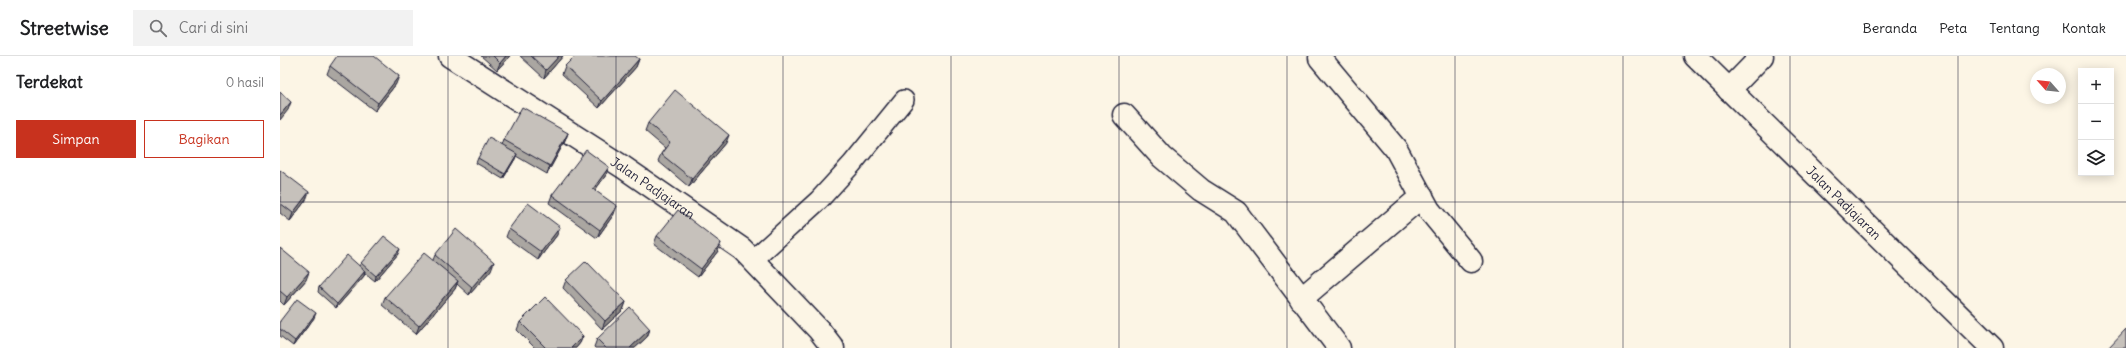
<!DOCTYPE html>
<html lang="id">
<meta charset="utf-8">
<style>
body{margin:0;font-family:Delius,sans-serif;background:#f2f2f2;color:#202124}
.controls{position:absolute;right:12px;top:12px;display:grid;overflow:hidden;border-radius:0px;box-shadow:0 2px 10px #0003}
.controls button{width:36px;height:36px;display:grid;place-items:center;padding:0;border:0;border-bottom:1px solid #e0e0e0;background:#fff;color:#202124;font:20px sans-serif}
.compass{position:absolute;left:1750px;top:12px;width:36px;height:36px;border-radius:50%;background:#fff;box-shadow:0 2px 10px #0003;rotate:297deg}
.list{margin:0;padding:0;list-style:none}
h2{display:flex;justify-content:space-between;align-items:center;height:52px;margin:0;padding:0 16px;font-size:17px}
h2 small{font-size:13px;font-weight:400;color:#757577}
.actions{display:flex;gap:8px;padding:12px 16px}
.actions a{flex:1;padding:9px 0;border:1px solid #c8321e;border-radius:0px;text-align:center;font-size:14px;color:#c8321e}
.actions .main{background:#c8321e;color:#fff}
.icon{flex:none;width:22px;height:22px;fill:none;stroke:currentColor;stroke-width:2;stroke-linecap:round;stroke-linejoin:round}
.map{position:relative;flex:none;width:1846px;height:292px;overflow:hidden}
header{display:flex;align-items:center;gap:24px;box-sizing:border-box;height:56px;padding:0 20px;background:#fff;border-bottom:1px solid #e0e0e0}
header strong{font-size:19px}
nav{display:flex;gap:22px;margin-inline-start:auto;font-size:14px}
.search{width:280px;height:36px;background:#f2f2f2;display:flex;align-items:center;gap:10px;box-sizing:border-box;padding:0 14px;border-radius:0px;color:#757577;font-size:15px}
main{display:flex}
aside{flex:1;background:#fff}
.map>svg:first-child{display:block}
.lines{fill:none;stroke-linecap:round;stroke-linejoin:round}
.lane-casing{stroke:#22223b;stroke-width:22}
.street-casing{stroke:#22223b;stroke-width:25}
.secondary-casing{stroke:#22223b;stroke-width:25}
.lane{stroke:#fcf5e5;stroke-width:19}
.street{stroke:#fcf5e5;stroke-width:22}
.secondary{stroke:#fcf5e5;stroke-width:22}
.wall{fill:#aaa6a1;stroke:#22223b}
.shaded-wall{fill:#8b8783;stroke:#22223b}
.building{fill:#c6c1bb;stroke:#22223b}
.grid{fill:none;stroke:#22223b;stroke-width:1;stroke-opacity:0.55}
.labels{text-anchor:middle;stroke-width:3;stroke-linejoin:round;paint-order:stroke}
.street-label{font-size:13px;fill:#22223b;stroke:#fcf5e5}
</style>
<header>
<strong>Streetwise</strong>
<div class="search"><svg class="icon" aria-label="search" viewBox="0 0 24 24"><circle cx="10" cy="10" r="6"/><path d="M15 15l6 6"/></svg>Cari di sini</div>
<nav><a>Beranda</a><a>Peta</a><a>Tentang</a><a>Kontak</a></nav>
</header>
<main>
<aside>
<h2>Terdekat<small>0 hasil</small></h2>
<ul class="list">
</ul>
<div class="actions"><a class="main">Simpan</a><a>Bagikan</a></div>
</aside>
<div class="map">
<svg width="1846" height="292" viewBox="0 0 1846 292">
<rect width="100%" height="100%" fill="#fcf5e5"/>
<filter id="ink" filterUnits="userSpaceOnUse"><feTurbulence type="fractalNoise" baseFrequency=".025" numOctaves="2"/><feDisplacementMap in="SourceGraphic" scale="8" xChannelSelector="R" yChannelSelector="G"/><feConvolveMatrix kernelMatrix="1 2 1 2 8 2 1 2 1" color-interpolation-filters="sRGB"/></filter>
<g filter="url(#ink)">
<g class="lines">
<defs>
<path id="lane" d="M473,204l66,-60 33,-36 52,-64"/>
<g id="street">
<path id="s1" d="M170,0l173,111 119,82 77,81 14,18"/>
<path d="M1040,2l76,91 33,61 42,51"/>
<path d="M1449,34l33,-34"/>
<path d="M844,59l38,42 39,33 35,22 103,136"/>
<path d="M1021,243l121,-103"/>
</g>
<g id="secondary">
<path id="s2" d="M1415,0l297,292"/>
</g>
</defs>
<!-- lane casing -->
<use href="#lane" class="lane-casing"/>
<!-- street casing -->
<use href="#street" class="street-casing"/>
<!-- secondary casing -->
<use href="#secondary" class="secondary-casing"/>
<!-- lane -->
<use href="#lane" class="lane"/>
<!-- street -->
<use href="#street" class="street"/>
<!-- secondary -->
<use href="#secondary" class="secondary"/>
</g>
<!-- wall -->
<path class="wall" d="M201,0h29l-13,14z
M240,0h43l-19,22z
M359,3l-3,8 -37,41 -37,-34 3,-8z
M50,10l66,18 -21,27 -48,-37z
M368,67l78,20 -37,44 -31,-26 3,-7 4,-6 -20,-17z
M288,77l-3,8 -18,33 -31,-18 -1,3 -12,20 -27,-16 2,-5 24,-12 2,-6z
M0,114l26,30 -16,21 -10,-8z
M326,119l-11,15 19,24 -17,24 -48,-35 3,-8z
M229,173l48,6 -19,25 -32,-23z
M377,180l61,15 -20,26 -44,-33z
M0,192l26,32 -22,25 -4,-4z
M118,198l-23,27 -10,-8 -1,3 -28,32 -18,-16 1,-5 40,-21 2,-3z
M155,199l56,15 -22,25 -12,-11 -2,5 -39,45 -34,-29 3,-8 48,-37z
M286,224l60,22 -3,8 -21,19 -39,-41z
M34,262l-21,28 -13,-10v-15z
M240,266l63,14 -3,7 -4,5h-41l-18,-18z
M370,273l-3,8 -12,11h-40l-1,-1 3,-8z"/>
<!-- shaded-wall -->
<path class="shaded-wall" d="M226,0h4l-13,14 3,-7z
M279,0h4l-19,22 2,-8z
M359,3l-3,8 -37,41 3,-7z
M119,20l-3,8 -21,27 3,-8z
M11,46l-3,8 -8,10v-5z
M288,77l-3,8 -18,33 3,-8z
M449,79l-3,8 -37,44 3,-8z
M237,98l-2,5 -12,20 2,-5z
M329,111l-3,8 -16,22 3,-8z
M29,136l-3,8 -16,21 3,-8z
M337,150l-3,8 -17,24 3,-8z
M280,171l-3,8 -19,25 3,-8z
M441,187l-3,8 -20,26 3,-8z
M120,193l-2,5 -23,27 1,-5z
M214,206l-3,8 -22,25 3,-8z
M85,215l-1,5 -28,32 1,-4z
M29,216l-3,8 -22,25 3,-8z
M178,225l-3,8 -39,45 3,-8z
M346,246l-3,8 -21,19 3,-8z
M36,257l-2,5 -21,28 2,-5z
M370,273l-3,8 -12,11h-5z
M303,280l-3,7 -4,5h-5z"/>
<!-- building -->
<path class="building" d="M57,0h37l25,20 -21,27 -48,-37z
M213,0h13l-6,7z
M251,0h28l-13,14z
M295,0h60l4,3 -37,42 -37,-35z
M395,34l54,45 -37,44 -31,-25 9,-12 -22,-19z
M0,36l11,10 -11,13z
M242,51l46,26 -18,33 -46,-26z
M209,82l28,16 -12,20 -27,-16z
M306,94l23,17 -16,22 24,17 -17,24 -48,-35z
M0,114l29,22 -16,21 -13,-10z
M248,147l32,24 -19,25 -32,-23z
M398,154l43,33 -20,26 -44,-33z
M176,173l38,33 -22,25 -37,-32z
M104,180l16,13 -24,27 -15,-13z
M0,192l29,24 -22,25 -7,-6z
M144,197l34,28 -39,45 -34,-29z
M67,199l18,16 -28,33 -18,-17z
M306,205l40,41 -21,19 -39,-41z
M265,241l38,39 -12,12h-25l-26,-26z
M17,243l19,14 -21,28 -15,-12v-8z
M350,251l20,22 -20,19h-24l-9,-9z
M1846,273v19h-18z"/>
</g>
<!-- grid -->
<path class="grid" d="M168,0v292M336,0v292M503,0v292M671,0v292M839,0v292M1007,0v292M1175,0v292M1343,0v292M1510,0v292M1678,0v292M0,146h1846"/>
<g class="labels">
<!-- street labels -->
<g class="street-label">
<text dy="5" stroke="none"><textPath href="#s1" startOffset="242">Jalan Padjajaran</textPath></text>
<text dy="5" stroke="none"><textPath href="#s2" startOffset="209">Jalan Padjajaran</textPath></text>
</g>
</g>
</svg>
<div class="controls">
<button>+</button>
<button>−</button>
<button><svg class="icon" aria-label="layers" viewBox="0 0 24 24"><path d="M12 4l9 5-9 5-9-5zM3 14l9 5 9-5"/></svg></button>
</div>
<svg class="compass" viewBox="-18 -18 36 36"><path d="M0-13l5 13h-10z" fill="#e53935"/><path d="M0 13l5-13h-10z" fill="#757577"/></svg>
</div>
</main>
